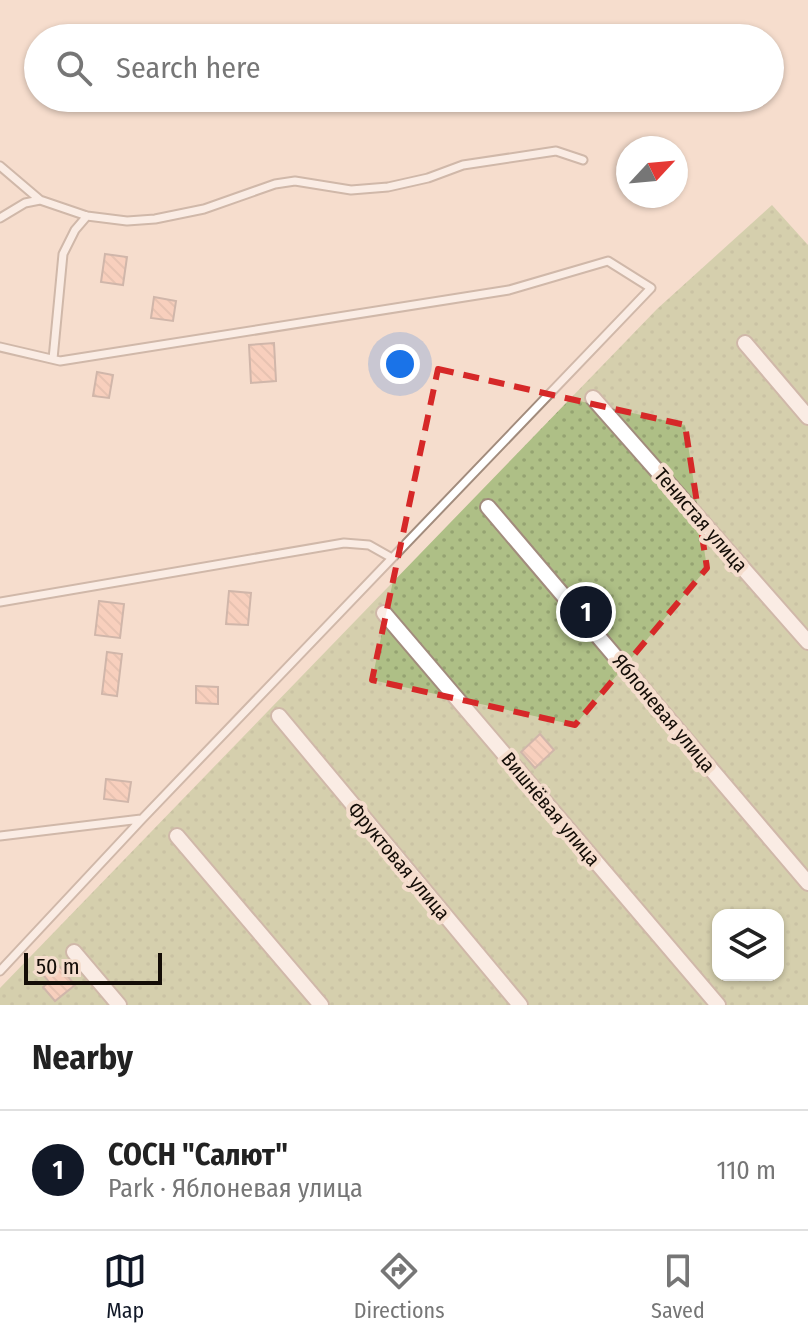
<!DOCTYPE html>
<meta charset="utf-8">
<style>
body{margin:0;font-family:"Fira Sans Condensed",sans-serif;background:#f2f2f2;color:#222}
.controls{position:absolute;right:24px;bottom:24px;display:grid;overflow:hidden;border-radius:16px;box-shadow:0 2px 6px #0004}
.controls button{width:72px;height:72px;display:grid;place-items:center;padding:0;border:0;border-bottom:2px solid #e0e0e0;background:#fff;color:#222;font:40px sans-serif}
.compass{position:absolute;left:616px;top:136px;width:72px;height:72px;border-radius:50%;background:#fff;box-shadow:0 2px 6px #0004;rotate:64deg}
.scale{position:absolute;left:24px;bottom:20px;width:138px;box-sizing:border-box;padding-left:8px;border:4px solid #140d07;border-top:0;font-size:22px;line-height:28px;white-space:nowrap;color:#140d07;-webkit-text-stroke:6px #f5ddcd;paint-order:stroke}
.you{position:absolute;left:400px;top:364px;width:28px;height:28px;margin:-20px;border:6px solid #fff;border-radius:50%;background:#1a73e8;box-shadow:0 0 0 12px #1a73e833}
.badge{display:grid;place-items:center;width:52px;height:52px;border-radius:50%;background:#111827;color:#fff;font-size:26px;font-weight:700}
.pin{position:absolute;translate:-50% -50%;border:4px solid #fff;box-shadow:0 2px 8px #0006}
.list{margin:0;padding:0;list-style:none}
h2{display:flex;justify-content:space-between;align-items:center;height:104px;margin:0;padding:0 32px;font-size:34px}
h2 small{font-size:26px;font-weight:400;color:#767676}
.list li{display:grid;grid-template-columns:52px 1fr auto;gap:24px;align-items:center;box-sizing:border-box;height:120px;padding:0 32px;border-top:2px solid #e0e0e0}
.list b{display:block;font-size:30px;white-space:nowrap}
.list p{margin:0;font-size:26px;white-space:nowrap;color:#767676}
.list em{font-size:26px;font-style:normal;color:#767676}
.icon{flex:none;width:44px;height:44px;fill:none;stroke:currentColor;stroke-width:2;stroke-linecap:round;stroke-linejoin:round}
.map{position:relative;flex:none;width:808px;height:1005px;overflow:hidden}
.search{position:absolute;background:#fff;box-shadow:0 2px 6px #0004;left:24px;right:24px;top:24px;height:88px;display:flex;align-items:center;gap:20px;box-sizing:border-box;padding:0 28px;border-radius:44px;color:#767676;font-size:30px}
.sheet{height:224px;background:#fff}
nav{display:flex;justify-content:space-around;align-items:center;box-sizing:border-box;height:112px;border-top:2px solid #e0e0e0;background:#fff;font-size:22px;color:#767676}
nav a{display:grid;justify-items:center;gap:4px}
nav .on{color:#111827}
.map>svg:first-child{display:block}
.garden{fill:url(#garden-dots);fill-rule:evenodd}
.building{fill:url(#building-back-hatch);stroke:#a2887e;stroke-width:2}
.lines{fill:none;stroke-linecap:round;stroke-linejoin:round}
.lane-casing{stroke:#a28c7d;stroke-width:11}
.street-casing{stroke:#a28c7d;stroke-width:18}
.lane{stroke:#fff;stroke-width:7}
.street{stroke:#fff;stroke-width:14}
.marked{fill:none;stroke:#d62828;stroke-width:6;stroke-dasharray:16 10;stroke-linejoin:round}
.labels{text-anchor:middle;stroke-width:8;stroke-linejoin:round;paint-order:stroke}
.street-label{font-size:20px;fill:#140d07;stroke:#f5ddcd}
</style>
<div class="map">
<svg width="808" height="1005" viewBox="0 0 808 1005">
<defs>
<pattern id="garden-dots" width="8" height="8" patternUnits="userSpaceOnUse" patternTransform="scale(2)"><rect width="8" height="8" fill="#aebf86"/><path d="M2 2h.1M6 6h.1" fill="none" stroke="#95a372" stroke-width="1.8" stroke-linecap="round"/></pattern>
<pattern id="building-back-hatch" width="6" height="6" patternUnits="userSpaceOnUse" patternTransform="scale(2)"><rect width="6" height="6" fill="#fabfa8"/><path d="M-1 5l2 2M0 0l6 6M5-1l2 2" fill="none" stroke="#d5a38f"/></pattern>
</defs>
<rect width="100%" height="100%" fill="#f5ddcd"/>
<!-- garden -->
<path class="garden" d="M772,205l36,40v760h-808v-17l657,-679zM718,915h60v60h-60z"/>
<!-- building -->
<path class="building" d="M105,254l22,3 -4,28 -22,-3z
M154,297l22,4 -3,20 -22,-3z
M274,343l2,38 -25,2 -2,-38z
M97,372l16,3 -4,23 -16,-2z
M229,591l22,2 -3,32 -22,-1z
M99,601l25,3 -4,34 -25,-3z
M107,652l15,2 -5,42 -15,-2z
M196,686l22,1v17l-22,-1z
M540,734l14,16 -19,18 -14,-16z
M106,779l25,3 -3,20 -24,-3z
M55,961l20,24 -20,16 -12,-14 6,-5 -7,-9z"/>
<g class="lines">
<defs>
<path id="lane" d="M0,166l40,34 47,16 40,5 28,-2 49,-10 71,-25 20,-3 56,9 37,-3 40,-9 35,-13 93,-14 27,9
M0,218l25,-15 15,-3
M0,347l60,14 449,-71 99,-29 43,27 -509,531 -142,152
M53,359l10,-105 12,-24 12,-14
M0,602l344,-59 25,2 23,13
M0,836l141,-17"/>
<path id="street" d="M745,343l63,74
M593,398l215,244
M488,507l320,376
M384,613l334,392
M279,716l241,289
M177,836l144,169
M74,952l45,53"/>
</defs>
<!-- lane casing -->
<use href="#lane" class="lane-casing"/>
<!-- street casing -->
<use href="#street" class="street-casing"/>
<!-- lane -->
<use href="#lane" class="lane"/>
<!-- street -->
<use href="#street" class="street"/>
</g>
<!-- marked area -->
<path d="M0 0H808V1005H0ZM438,369l247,56 22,143 -132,157 -203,-45z" fill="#f5ddcd" fill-opacity=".55" fill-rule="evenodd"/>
<path class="marked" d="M438,369l247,56 22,143 -132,157 -203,-45z"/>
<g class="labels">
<!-- street labels -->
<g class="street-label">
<text transform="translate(701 520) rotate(49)" y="7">Тенистая улица</text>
<text transform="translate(664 713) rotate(50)" y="7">Яблоневая улица</text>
<text transform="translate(551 809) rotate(50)" y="7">Вишнёвая улица</text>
<text transform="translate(399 861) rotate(50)" y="7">Фруктовая улица</text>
</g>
</g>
</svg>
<div class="controls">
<button><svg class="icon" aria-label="layers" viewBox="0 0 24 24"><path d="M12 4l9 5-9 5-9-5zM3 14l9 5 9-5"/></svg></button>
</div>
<svg class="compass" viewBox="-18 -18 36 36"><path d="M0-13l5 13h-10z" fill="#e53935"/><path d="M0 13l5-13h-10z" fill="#767676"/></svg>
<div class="scale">50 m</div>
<div class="you"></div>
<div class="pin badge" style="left:586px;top:612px">1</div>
<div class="search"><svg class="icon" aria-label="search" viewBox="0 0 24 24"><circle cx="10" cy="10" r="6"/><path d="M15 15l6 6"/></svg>Search here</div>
</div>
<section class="sheet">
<h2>Nearby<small></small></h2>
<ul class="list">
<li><span class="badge">1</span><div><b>СОСН &quot;Салют&quot;</b><p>Park · Яблоневая улица</p></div><em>110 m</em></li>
</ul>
</section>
<nav>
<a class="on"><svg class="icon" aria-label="map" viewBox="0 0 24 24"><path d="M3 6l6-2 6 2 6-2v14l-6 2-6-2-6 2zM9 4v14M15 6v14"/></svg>Map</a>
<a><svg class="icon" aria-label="directions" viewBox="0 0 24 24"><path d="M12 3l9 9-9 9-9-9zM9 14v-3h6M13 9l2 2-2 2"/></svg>Directions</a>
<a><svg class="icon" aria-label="saved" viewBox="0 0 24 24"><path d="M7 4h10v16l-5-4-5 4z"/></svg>Saved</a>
</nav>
